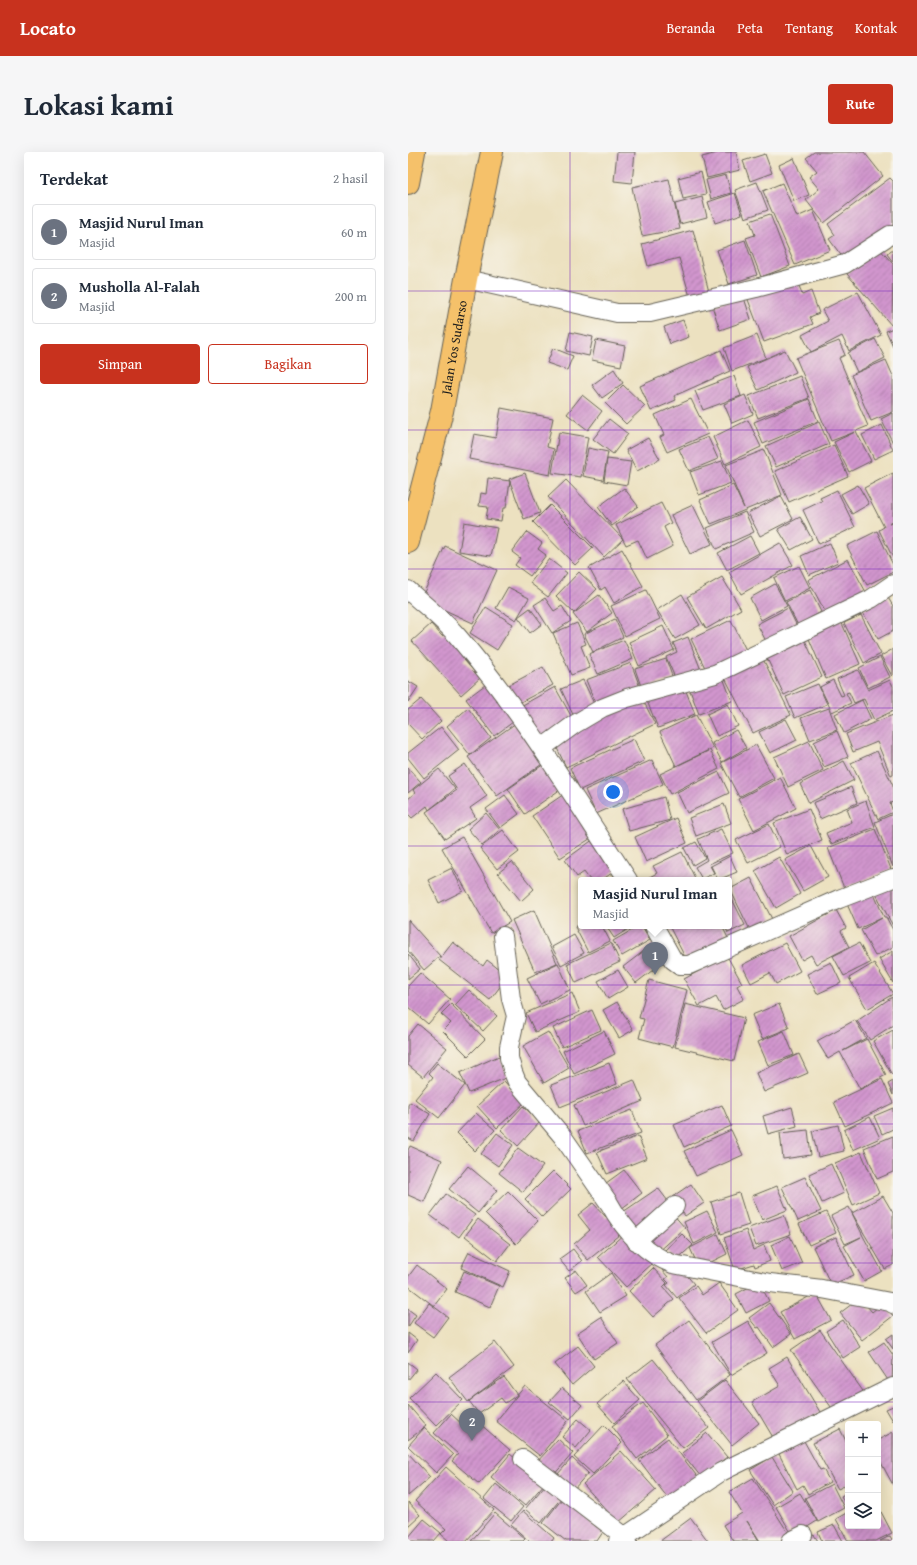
<!DOCTYPE html>
<html lang="id">
<meta charset="utf-8">
<style>
body{margin:0;font-family:"Gentium Book Plus",serif;background:#f6f6f7;color:#1f2937}
.controls{position:absolute;right:12px;bottom:12px;display:grid;overflow:hidden;border-radius:4px;box-shadow:0 4px 16px #0002}
.controls button{width:36px;height:36px;display:grid;place-items:center;padding:0;border:0;border-bottom:1px solid #e0e1e3;background:#fff;color:#1f2937;font:20px sans-serif}
.you{position:absolute;left:205px;top:640px;width:14px;height:14px;margin:-10px;border:3px solid #fff;border-radius:50%;background:#1a73e8;box-shadow:0 0 0 6px #1a73e833}
.badge{display:grid;place-items:center;width:26px;height:26px;border-radius:50%;background:#c8321e;color:#fff;font-size:13px;font-weight:700}
.pin{position:absolute;translate:-50% -33px;filter:drop-shadow(0 1px 2px #0008)}
.pin::after{content:'';position:absolute;top:21px;width:14px;height:12px;background:inherit;clip-path:polygon(0 0,100% 0,50% 100%)}
.popup{position:absolute;left:170px;top:725px;width:154px;height:52px;box-sizing:border-box;display:grid;place-content:center;border-radius:4px;background:#fff;filter:drop-shadow(0 1px 3px #0005);font-size:13px;white-space:nowrap;color:#747a83}
.popup b{font-size:15px;color:#1f2937}
.popup::after{content:'';position:absolute;left:50%;top:100%;margin-left:-8px;border:8px solid transparent;border-top-color:#fff}
.list{margin:0;padding:0;list-style:none}
h2{display:flex;justify-content:space-between;align-items:center;height:52px;margin:0;padding:0 16px;font-size:17px}
h2 small{font-size:13px;font-weight:400;color:#747a83}
.list li{display:grid;grid-template-columns:26px 1fr auto;gap:12px;align-items:center;box-sizing:border-box;height:56px;margin:0 8px 8px;padding:0 8px;border:1px solid #e0e1e3;border-radius:4px}
.list b{display:block;font-size:15px;white-space:nowrap}
.list p{margin:0;font-size:13px;white-space:nowrap;color:#747a83}
.list em{font-size:13px;font-style:normal;color:#747a83}
.actions{display:flex;gap:8px;padding:12px 16px}
.actions a{flex:1;padding:9px 0;border:1px solid #c8321e;border-radius:4px;text-align:center;font-size:14px;color:#c8321e}
.actions .main{background:#c8321e;color:#fff}
.icon{flex:none;width:22px;height:22px;fill:none;stroke:currentColor;stroke-width:2;stroke-linecap:round;stroke-linejoin:round}
.map{position:relative;flex:none;width:485px;height:1389px;overflow:hidden;border-radius:4px}
header{display:flex;align-items:center;gap:24px;box-sizing:border-box;height:56px;padding:0 20px;background:#c8321e;color:#fff}
header strong{font-size:19px}
nav{display:flex;gap:22px;margin-inline-start:auto;font-size:14px}
.intro{display:flex;align-items:center;justify-content:space-between;box-sizing:border-box;height:96px;padding:0 24px}
h1{margin:0;font-size:28px}
.button{padding:10px 18px;border-radius:4px;background:#c8321e;color:#fff;font-size:14px;font-weight:700}
main{display:flex;gap:24px;padding:0 24px}
aside{flex:1;background:#fff;border-radius:4px;box-shadow:0 4px 16px #0002}
.map>svg:first-child{display:block}
.building{fill:url(#building-hatch)}
.lines{fill:none;stroke-linecap:round;stroke-linejoin:round}
.street-casing{stroke:#656155;stroke-width:20}
.primary-casing{stroke:#656155;stroke-width:24}
.street{stroke:#fff;stroke-width:18}
.primary{stroke:#f5c16b;stroke-width:22}
.grid{fill:none;stroke:#7b2cbf;stroke-width:1;stroke-opacity:0.55}
.labels{text-anchor:middle;stroke-width:3.5;stroke-linejoin:round;paint-order:stroke}
.street-label{font-size:13px;fill:#1c1c1c;stroke:#f7f3e8}
</style>
<header>
<strong>Locato</strong>
<nav><a>Beranda</a><a>Peta</a><a>Tentang</a><a>Kontak</a></nav>
</header>
<div class="intro"><h1>Lokasi kami</h1><a class="button">Rute</a></div>
<main>
<aside>
<h2>Terdekat<small>2 hasil</small></h2>
<ul class="list">
<li><span class="badge" style="background:#6b7280">1</span><div><b>Masjid Nurul Iman</b><p>Masjid</p></div><em>60 m</em></li>
<li><span class="badge" style="background:#6b7280">2</span><div><b>Musholla Al-Falah</b><p>Masjid</p></div><em>200 m</em></li>
</ul>
<div class="actions"><a class="main">Simpan</a><a>Bagikan</a></div>
</aside>
<div class="map">
<svg width="485" height="1389" viewBox="0 0 485 1389">
<defs>
<pattern id="building-hatch" width="6" height="6" patternUnits="userSpaceOnUse"><rect width="6" height="6" fill="#d195ce"/><path d="M-1 1l2-2M0 6l6-6M5 7l2-2" fill="none" stroke="#a979a6"/></pattern>
</defs>
<rect width="100%" height="100%" fill="#f7f3e8"/>
<filter id="ink" filterUnits="userSpaceOnUse"><feTurbulence type="fractalNoise" baseFrequency=".025" numOctaves="2"/><feDisplacementMap in="SourceGraphic" scale="8" xChannelSelector="R" yChannelSelector="G"/><feConvolveMatrix kernelMatrix="1 2 1 2 8 2 1 2 1" color-interpolation-filters="sRGB"/></filter>
<filter id="wash" filterUnits="userSpaceOnUse"><feTurbulence type="fractalNoise" baseFrequency=".012" numOctaves="4" result="noise"/><feDisplacementMap in="SourceGraphic" scale="16" xChannelSelector="R" yChannelSelector="G"/><feGaussianBlur stdDeviation="0.9" result="paint"/><feColorMatrix in="noise" values="0 0 0 0 0 0 0 0 0 0 0 0 0 0 0 0 0 1.4 0 .05"/><feComposite in="paint" operator="in"/></filter>
<g filter="url(#wash)">
<rect width="100%" height="100%" fill="#ece1c0"/>
<g id="blocks">
<!-- building -->
<path class="building" d="M209,0h18l-3,31 -18,-2z
M313,0h15l4,18 -33,8 -5,-21z
M406,0h50l19,24 -59,47 -18,-23 13,-11 -10,-12 8,-6 -11,-13z
M357,2l7,19 -22,8 -7,-20z
M386,6l15,37 -15,6 -15,-36z
M293,20l5,22 -23,5 -5,-21z
M318,23l5,18 -20,6 -5,-19z
M482,26l3,3v46l-47,35 -17,-23 6,-4 -7,-11z
M261,27l11,50 -38,7 -10,-49z
M349,30l11,28 -23,8 -10,-28z
M374,31l15,34 16,-7 17,40 -35,15 -32,-74z
M327,41l7,21 -27,9 -7,-21z
M294,45l5,20 -27,7 -5,-20z
M362,62l20,52 -29,11 -15,-39 9,-3 -5,-14z
M285,78l16,62 -19,5 -11,-39 -31,8 -6,-22z
M337,88l12,35 -28,9 -12,-34z
M470,95l15,17 -1,62 -45,-52z
M485,98v12l-6,-8z
M389,127l5,16 9,-4 8,22 -9,4 3,7 -49,18 -17,-45z
M450,140l23,43 -32,16 -7,-15 -31,16 -9,-17 26,-14 -6,-11z
M335,143l8,24 -31,11 -8,-24z
M275,168l6,17 -19,7 -6,-17z
M485,176v18l-7,-15z
M162,180l23,5 -4,19 -23,-5z
M349,183l9,23 -34,13 -8,-23z
M467,187l10,19 -28,14 -9,-19z
M188,188l29,6 -4,20 -29,-6z
M431,189l6,14 -6,3 29,68 -12,5 15,30 -22,11 -15,-30 21,-10 -24,9 -35,-83z
M145,196l20,8 -6,14 -20,-7z
M313,198l9,21 -56,25 2,4 -25,11 -11,-25z
M377,198l11,22 -38,18 -11,-23z
M478,208l7,16v36l-22,9 -20,-46z
M206,217l9,14 -21,15 -10,-13z
M326,224l7,20 -38,14 -8,-19z
M392,224l9,22 -51,20 -9,-22z
M215,233l22,21 -19,18 -21,-21z
M174,243l20,16 -14,19 -21,-16z
M337,243l8,19 -21,9 -8,-19z
M283,247l17,35 -41,18 -7,-15 4,-2 -9,-20z
M401,247l9,22 -55,23 -9,-22z
M93,256l52,10 -6,29 7,2 -4,26 -81,-16 5,-25 22,4z
M485,261v30l-12,-24z
M201,267l19,15 -15,20 -20,-15z
M340,268l13,27 -36,17 -12,-27z
M411,270l10,22 -53,23 -10,-21z
M474,273l11,25 -19,9 -12,-24z
M151,280l29,5 -7,40 -29,-4z
M300,285l10,22 -29,12 -10,-22z
M240,286l12,21 -23,12 -11,-21z
M426,293l14,31 -59,26 -14,-31z
M180,296l20,4 -5,28 -20,-4z
M356,298l18,45 -71,29 -11,-24 33,-15 11,23 -18,-43z
M199,307l24,3 -4,23 -23,-4z
M314,309l9,22 -32,12 -9,-23z
M117,321l15,40 -16,6 -15,-40z
M485,321v49l-4,2 4,-1v35l-14,-28 5,-3 -20,-39z
M80,326l22,3 -4,27h-3l-2,13 -15,-2 2,-12 -9,-1 2,-13 5,1z
M158,328l57,59 -19,18 -56,-60z
M450,333l11,19 -17,10 -11,-20z
M216,336l14,18 -26,20 -14,-19z
M429,338l18,37 -36,17 -16,-34 19,-9 -2,-3z
M373,344l12,23 -33,17 -12,-23z
M253,351l10,20 -7,4 9,19 -26,13 -9,-19 -12,5 -10,-20z
M142,353l43,43 -18,17 -42,-43z
M285,353l19,39 -22,10 -19,-39z
M337,360l9,20 -38,17 -9,-21z
M392,365l12,22 -21,11 -13,-21z
M56,370l33,6 -6,28 -32,-5z
M469,379l16,34v7l-26,13 -20,-39z
M119,380l15,11 -4,6 8,6 -16,21 -15,-11 5,-7 -8,-6z
M342,384l9,17 -32,17 -9,-17z
M372,391l13,22 -52,29 -12,-22z
M422,391l8,19 -29,13 -8,-19z
M37,394l52,24 -24,53 -52,-24z
M214,397l21,37 -29,17 -9,-16 -4,3 -12,-22z
M141,407l18,14 -19,24 -18,-14z
M440,407l19,35 -40,21 -19,-35z
M391,414l11,22 -25,13 -11,-23z
M171,420l18,17 -23,24 -18,-17z
M314,425l19,32 -35,20 -19,-32z
M367,432l12,22 -26,14 -11,-22z
M100,435l21,11 -13,22 -20,-12z
M238,438l14,29 -35,17 -14,-30z
M402,438l11,22 -11,6 3,7 -12,6 -15,-29z
M274,442l18,31 -25,14 -18,-29z
M191,443l13,18 -25,19 -14,-18z
M479,444l6,10v25l-15,8 -16,-28z
M137,446l9,13 8,-5 9,15 -19,12 -18,-28z
M78,455l27,17 -16,26 -27,-17z
M122,456l12,16 -12,9 -12,-16z
M380,456l10,20 -31,15 -10,-19z
M453,463l20,39 -17,9 -20,-40z
M207,467l8,18 -30,15 -9,-18z
M432,467l20,45 -34,15 -19,-45z
M323,468l16,32 -40,20 -16,-33z
M169,471l9,21 -5,2 9,22 -19,7 -18,-42z
M23,472l11,12 7,-5 21,23 -6,6 16,18 -19,17 -49,-54z
M255,474l11,24 -35,16 -10,-24z
M395,484l19,41 -38,18 -19,-41z
M280,485l13,33 -25,10 -10,-23 11,-5 -4,-9z
M216,488l9,19 -35,15 -9,-20z
M485,497v26l-1,1 -11,-20z
M353,503l30,60 -38,18 -30,-59z
M472,505l10,20 -22,11 -9,-20z
M258,507l7,20 -31,10 -7,-20z
M223,511l10,27 -44,17 -11,-27z
M135,515l10,18 -36,19 -10,-18z
M450,518l10,20 22,-10 3,6v25l-19,9 -10,-21 -10,4 -5,-11 -3,1 5,10 -19,9 -12,-25 13,-7 8,16 3,-1 -7,-16z
M314,523l10,26 -33,13 -10,-26z
M175,528l14,30 -22,9 -14,-30z
M0,529l10,6 -10,15z
M81,530l28,37 -23,17 -28,-37z
M410,532l9,20 -32,14 -9,-21z
M276,534l11,28 -37,14 -11,-27z
M147,535l20,36 -36,19 -20,-35z
M233,544l14,28 -89,43 -10,-21 6,-12z
M13,547l20,22 -19,18 -14,-15v-14z
M454,548l9,19 -27,14 -9,-19z
M320,552l10,22 -21,10 -10,-22z
M60,556l23,30 -21,17 -23,-29z
M421,556l8,22 -27,10 -9,-22z
M288,563l17,33 -37,18 -16,-34z
M485,563v60l-2,1 -14,-34 -24,10 -7,-18z
M378,567l11,21 -27,13 -11,-21z
M108,571l29,39 -48,34 -29,-39z
M33,575l18,23 -35,28 -16,-20v-5z
M328,578l10,18 -24,14 -10,-19z
M429,579l11,26 -24,10 -10,-25z
M226,587l10,22 -64,29 -10,-22z
M401,589l14,29 -35,17 -14,-30z
M348,593l18,33 -35,19 -18,-34z
M302,598l9,19 -49,25 -10,-20z
M469,599l16,35v16l-3,1 3,9 -15,7 -27,-56z
M244,608l11,24 -67,30 -11,-24z
M436,609l10,19 -45,23 -9,-19z
M57,612l22,32 -17,12 6,10 -31,21 -19,-27 31,-22 -9,-14z
M136,612l17,25 -36,25 -17,-25z
M0,616l13,14 -13,11z
M31,617l16,20 -26,21 -2,-4 -15,12 -4,-4v-15l7,-6 -2,-3z
M311,620l10,21 -42,20 -10,-21z
M372,625l16,31 -42,22 -16,-31z
M443,635l6,16 -37,16 -7,-16z
M159,640l29,43 -36,23 -28,-42z
M97,643l14,19 -19,14 -14,-19z
M256,645l6,23 -41,11 -7,-22z
M458,649l9,26 -44,17 -5,-11 26,-11 -5,-13z
M316,652l7,19 -35,13 -7,-18z
M401,657l13,31 -35,15 -13,-32z
M78,661l14,17 -18,15 -14,-16z
M485,662v53l-18,-45z
M268,666l11,25 -41,19 -11,-25z
M361,672l11,23 -32,16 -12,-23z
M313,677l12,24 -24,11 5,9 -12,6 -7,-12 12,-7 -9,-21z
M467,677l16,40 -47,19 -16,-40z
M95,678l16,22 -22,17 -17,-21z
M54,685l48,85 -19,11 -49,-85z
M186,687l22,31 -14,10h-12l-6,-8 -7,5 -12,-17z
M288,690l9,16 -12,7 -9,-17z
M403,694l17,31 -25,14 -18,-31z
M274,700l14,28h-52l13,-7 -4,-7z
M322,704l7,16 -19,8 -7,-14z
M371,705l21,37 -24,14 -21,-37z
M104,710l22,27 -13,12 -23,-28z
M44,716l11,23 -24,12 -11,-23z
M343,726l21,41 -22,11 -20,-41z
M485,731v43l-18,-34z
M465,740l11,25h2l7,13v17l-18,9 -14,-26 21,-12 -24,11 -11,-25z
M321,741l16,32 -17,8 -3,-7h4z
M126,758l23,53 -22,9 -23,-52z
M428,758l10,18 -5,3 8,16 -33,17 -5,-9 -9,5 -13,-24z
M0,768l32,36 -16,14 -16,-19z
M173,772v2h21l8,15 -22,11 -13,-25z
M198,774h27l-19,12z
M231,774h3l8,14 -28,16 -9,-15z
M261,774h53l6,12 -42,21z
M166,783l10,18 -23,12 -9,-18z
M45,790l30,24 4,-6 21,16 -18,24 -51,-40z
M203,791l9,19 -44,21 -9,-19z
M377,791l15,28 -24,13 -6,-11 -19,10 -9,-18z
M451,791l11,20 -26,13 -11,-20z
M245,792l13,16 -30,23 -13,-16z
M485,799v32l-14,-24z
M0,802l12,15 -12,10z
M319,804l15,27 -5,3 7,13 -21,11 -7,-13 -17,9 -15,-27z
M423,810l10,21 -24,11 -10,-20z
M150,811l12,27 -30,14 -13,-26z
M466,811l19,31 -26,15 -18,-31z
M210,818l10,17 -20,12 -10,-18z
M12,821l30,26 -22,25 -20,-17v-21z
M241,828l38,10 -14,57 -34,-9 5,-19 -5,-1z
M61,838l28,26 -14,15 -28,-26z
M164,841l8,19 -45,20 -9,-19z
M484,845l1,28 -23,15 -13,-19z
M209,850l16,28 -14,8 -16,-28z
M43,852l34,35 -17,17 -25,-25 8,-8 -10,-9z
M277,852l59,14 -10,43 -59,-14z
M371,852l10,24 -27,11 -10,-24z
M184,858l9,20 -39,17 -9,-19z
M447,868l11,18 -23,13 24,-12 19,36 -26,14 -20,-37 -12,7 -11,-18z
M10,872l29,24 -24,29 -15,-12v-29z
M485,878v44l-1,1 -19,-34z
M196,879l11,23 -41,20 -11,-23z
M376,879l10,24 -26,10 -10,-23z
M140,880l21,36 -25,15 -21,-37z
M391,902l9,19 -44,19 -8,-19z
M91,904l9,21 -39,16 -9,-20z
M29,911l28,22 -26,33 -24,-19 18,-22 -4,-4z
M201,911l8,21 -57,23 -9,-22z
M474,927l11,24 -48,23 -11,-24z
M226,928l9,21 -60,25 -9,-21z
M96,929l20,22 -27,25 -20,-22z
M485,929v14l-5,-11z
M2,950l20,12 -16,27 -6,-3v-33z
M314,953l9,21 -47,21 -10,-22z
M115,954l17,16 -22,24 -17,-16z
M384,955l5,19 -29,8 -5,-18z
M485,956v21l-11,5 -8,-18z
M224,958l9,23 -54,20 -9,-22z
M68,961l19,17 -20,21 -18,-18z
M462,965l10,21 -27,12 -9,-20z
M430,973l6,26 -26,6 -6,-26z
M323,978l12,25 -47,21 -12,-25z
M400,978l3,25 -28,4 -3,-26z
M89,981l16,12 -15,21 -17,-12z
M230,984l9,22 -40,16 -10,-22z
M485,984v36l-16,7 -13,-31z
M2,994l32,14 -18,42 -16,-7v-45z
M110,996l25,18 -20,26 -24,-19z
M453,1000l18,41 -26,12 -18,-42z
M423,1012l13,29 -22,10 -13,-29z
M60,1014l29,24 -19,23 -29,-24z
M216,1018l18,23 -21,16 -19,-23z
M145,1019l18,18 -29,28 -17,-18z
M397,1025l16,34 -23,10 -16,-34z
M283,1032l13,19 -19,13 -13,-19z
M369,1034l10,24 -25,10 -10,-24z
M250,1036l13,17 -35,25 -13,-18z
M100,1039l30,30 -22,23 -31,-31z
M331,1041l10,32 -28,9 -10,-32z
M38,1042l29,21 -16,22 -29,-22z
M475,1044l10,17v52l-8,4 -33,-56z
M185,1051l13,14 4,-3 14,17 -36,29 -14,-16 16,-14 -12,-15z
M441,1055l14,29 19,35 -18,10 -20,-35 17,-9 -16,7 -14,-28z
M299,1059l11,21 -24,12 -10,-22z
M418,1060l10,21 -27,12 -10,-21z
M264,1061l13,15 -28,25 -14,-15z
M376,1063l7,19 -35,12 -7,-18z
M70,1067l32,25 -13,17 -32,-25z
M338,1078l7,20 11,-5 6,16 -15,6 -1,-3 -19,6 -11,-32z
M217,1081l28,30 -27,24 -28,-30z
M274,1082l11,11 -18,16 -10,-11z
M310,1082l9,20 -28,14 -9,-20z
M382,1084l12,27 -20,8 -11,-26z
M428,1085l18,38 -23,10 -18,-38z
M165,1097l9,12 -13,10 -10,-12z
M61,1100l41,19 -7,16 -42,-19z
M260,1112l12,3 14,17 -17,14 -11,-13 3,-2 -4,-4 3,-2 -6,-7z
M9,1113l30,24 -13,17 -26,-20v-9z
M245,1116l14,15 -4,4 11,12 -21,18 -24,-26z
M168,1118l11,15 -11,7 -11,-14z
M56,1119l35,15 -9,21 -35,-15z
M203,1121l15,23 -26,16 -14,-21z
M351,1130l10,19 -23,12 -10,-19z
M311,1131l19,27 -32,23 -27,-35 17,-12 6,9z
M408,1141l15,27 -36,19 -15,-27z
M452,1146l12,14 11,-9 10,13 -31,24 -22,-27z
M21,1151l19,14 -15,20 -19,-14z
M361,1151l22,31 -18,13 -14,-20 -2,1 -8,-10z
M0,1157l8,6 -8,12z
M193,1165l17,26 -24,16 -17,-26z
M281,1168l41,55 -34,25 -41,-55z
M435,1168l17,27 -17,11 -17,-27z
M340,1169l19,32 -36,22 -19,-33z
M412,1178l45,64 -29,20 -45,-64z
M0,1181l9,7 -9,13z
M485,1182v15l-7,-10z
M87,1190l19,25 -46,35 -19,-25z
M476,1190l9,13 -1,31 -23,-34z
M170,1194l16,20 -22,19 -17,-21z
M379,1205l33,55 -46,27 -22,-37 28,-16 -11,-18z
M245,1207l56,69 -26,20 -56,-69z
M0,1210l9,7 -9,11z
M28,1220l27,28 -27,26 -27,-28z
M96,1225l13,18 -12,8 -4,-5 -22,16 -10,-13z
M317,1228l34,43 -27,22 -35,-44z
M215,1229l17,19 -26,23 -17,-19z
M117,1234l43,35 -28,35 -44,-35z
M154,1236l20,17 -12,14 -21,-17z
M235,1251l24,32 -30,24 -25,-33z
M0,1253l18,21 -18,14z
M485,1254v15l-7,-12z
M43,1262l12,11 8,-9 39,34 -31,34 -27,-23 6,-7 -24,-21z
M170,1267l13,11 -15,18 -14,-11z
M196,1273l18,18 -29,31 -19,-17z
M16,1276l29,27 -17,18 -28,-27z
M432,1277l8,16v39l-10,5 -25,-46z
M485,1280v53l-15,-28v-17z
M299,1281l20,24 -26,20 -19,-24z
M260,1286l31,41 -29,22 -31,-41z
M150,1287l15,14 -21,24 -16,-14z
M396,1289l16,29 3,-1 7,13 -22,12 -5,-9 -6,4 -18,-35z
M213,1299l35,39 -38,33 -35,-39z
M0,1301l22,24 -22,19z
M102,1302l35,29 -20,23 -34,-29z
M364,1305l21,34 -20,14 -23,-35z
M164,1306l16,15 -15,17 -16,-15z
M38,1315l48,43 -28,31h-17l-8,-7 5,-5 -31,-28z
M345,1326l38,59 -6,4h-25l-13,-20 12,20h-26l-10,-16 19,-12 -13,-21z
M88,1332l27,23 -12,14 -27,-22z
M138,1332l16,13 -21,26 -16,-14z
M424,1332l12,24 -26,14 -13,-24z
M440,1340v17l-7,-13z
M392,1341l17,28 -24,15 -17,-29z
M154,1347l41,33 -6,9h-31l-23,-18z
M0,1350l12,13 -12,11z
M470,1354l14,27 -16,8h-28l-12,-22 12,-7v14h30z
M115,1359l31,27 -2,3h-23l-18,-16z
M87,1361l30,26 -2,2h-52z
M283,1366l17,23h-48z
M16,1367l17,14 -7,8h-26v-3z
M426,1373l9,16h-21l-4,-9z
M406,1383l4,6h-14z
M482,1384l3,5h-13z"/>
</g>
</g>
<g filter="url(#ink)">
<use href="#blocks" fill-opacity="0" stroke="#656155" stroke-width="1"/>
<g class="lines">
<defs>
<path id="street" d="M58,127l151,34h33l106,-25 89,-24 45,-29h3
M0,438c17,16 36,30 51,48 64,75 115,160 169,242
M134,596l33,-24 27,-16 25,-10 88,-24 156,-75 22,-15
M246,774l19,34 7,5h9l150,-66 54,-21
M95,784l8,63 5,17 -7,31v11l4,14 4,10 46,55 46,66c15,27 36,51 64,61l97,19 52,6 68,13 3,2
M228,1089l39,-35
M115,1307l101,77 4,5
M210,1389l103,-69 172,-85
M383,1389l12,-6"/>
<g id="primary">
<path d="M0,31l6,-31"/>
<path id="s1" d="M0,390l34,-131 24,-132 26,-127"/>
</g>
</defs>
<!-- street casing -->
<use href="#street" class="street-casing"/>
<!-- primary casing -->
<use href="#primary" class="primary-casing"/>
<!-- street -->
<use href="#street" class="street"/>
<!-- primary -->
<use href="#primary" class="primary"/>
</g>
</g>
<!-- grid -->
<path class="grid" d="M162,0v1389M323,0v1389M0,139h485M0,278h485M0,417h485M0,556h485M0,694h485M0,833h485M0,972h485M0,1111h485M0,1250h485"/>
<g class="labels">
<!-- street labels -->
<g class="street-label">
<text dy="5" stroke="none"><textPath href="#s1" startOffset="200">Jalan Yos Sudarso</textPath></text>
</g>
</g>
</svg>
<div class="controls">
<button>+</button>
<button>−</button>
<button><svg class="icon" aria-label="layers" viewBox="0 0 24 24"><path d="M12 4l9 5-9 5-9-5zM3 14l9 5 9-5"/></svg></button>
</div>
<div class="you"></div>
<div class="pin badge" style="left:247px;top:823px;background:#6b7280">1</div>
<div class="popup"><b>Masjid Nurul Iman</b>Masjid</div>
<div class="pin badge" style="left:64px;top:1289px;background:#6b7280">2</div>
</div>
</main>
